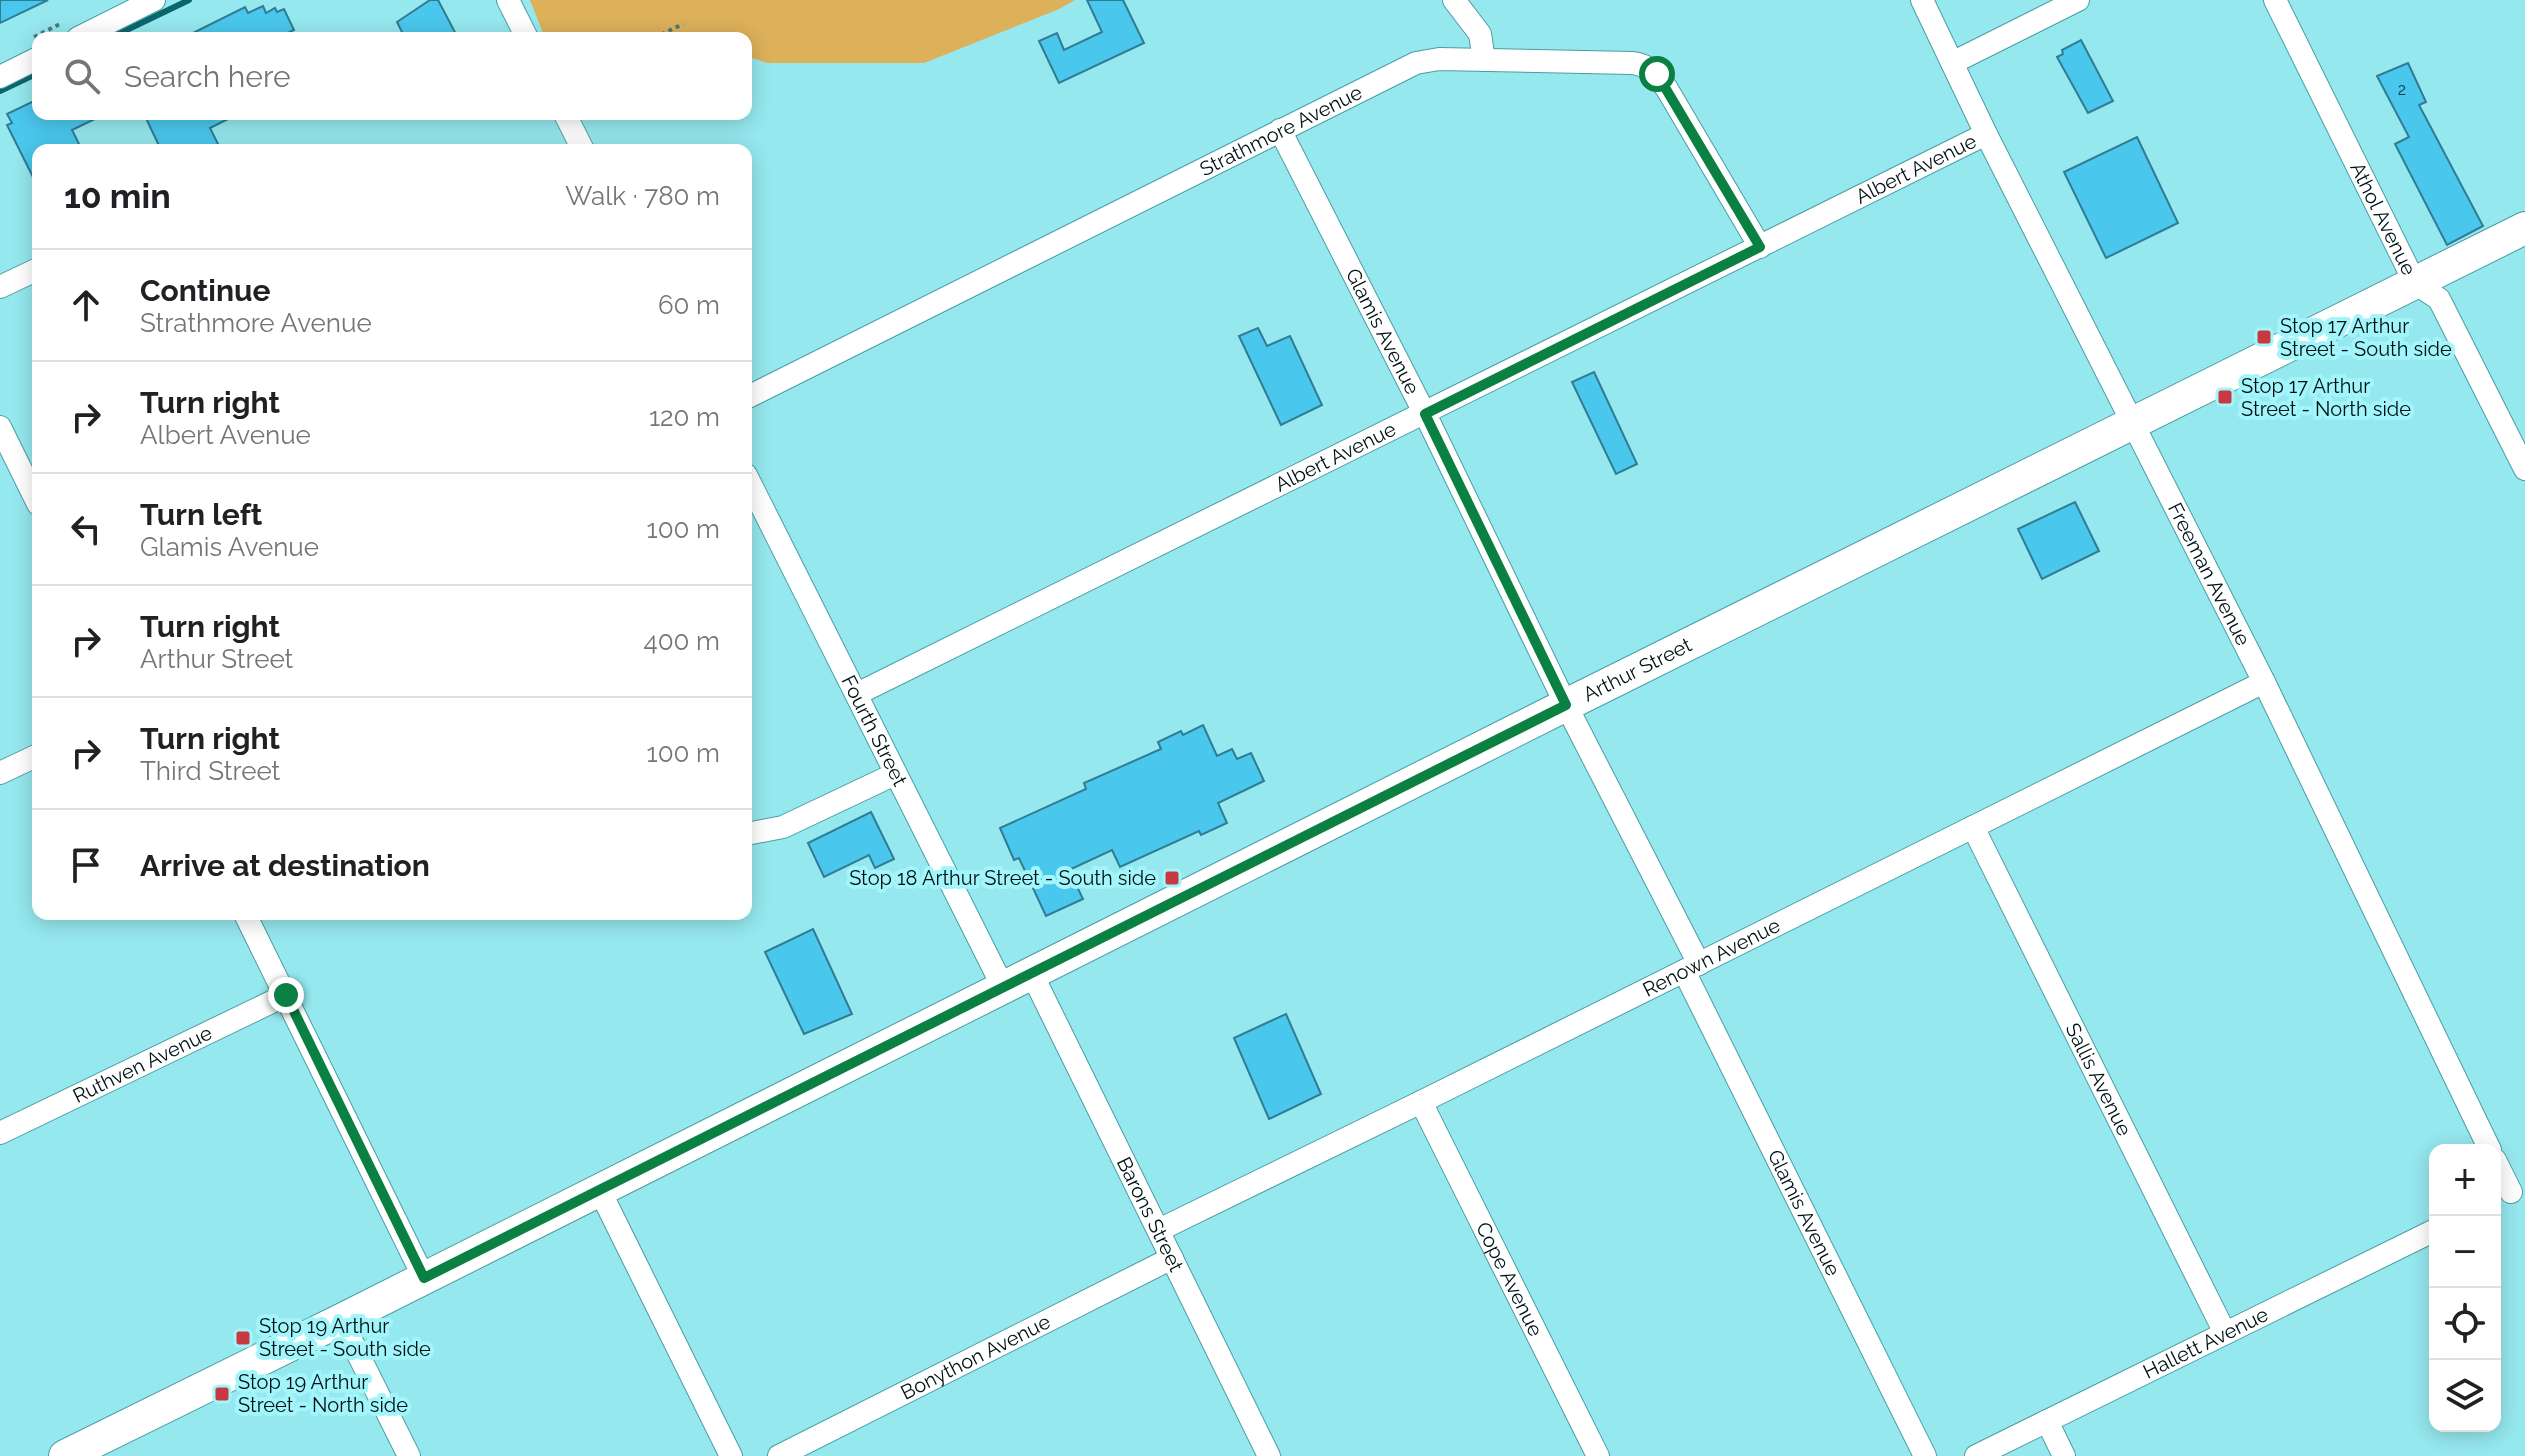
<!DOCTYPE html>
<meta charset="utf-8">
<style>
body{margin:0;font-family:Raleway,sans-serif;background:#f6f6f6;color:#202124}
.controls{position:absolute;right:24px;bottom:24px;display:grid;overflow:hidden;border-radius:16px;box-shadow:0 4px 20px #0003}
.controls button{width:72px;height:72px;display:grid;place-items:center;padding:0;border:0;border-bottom:2px solid #e0e0e0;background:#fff;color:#202124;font:40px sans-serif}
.stop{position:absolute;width:24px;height:24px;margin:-18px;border:6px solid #0b8043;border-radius:50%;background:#fff}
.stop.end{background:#0b8043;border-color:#fff;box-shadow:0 2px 8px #0008}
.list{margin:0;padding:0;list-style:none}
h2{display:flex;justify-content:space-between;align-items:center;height:104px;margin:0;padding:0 32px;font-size:34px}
h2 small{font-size:26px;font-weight:400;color:#757577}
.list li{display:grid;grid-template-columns:52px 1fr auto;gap:24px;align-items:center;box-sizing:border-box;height:112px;padding:0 32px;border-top:2px solid #e0e0e0}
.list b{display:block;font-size:30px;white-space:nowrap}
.list p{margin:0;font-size:26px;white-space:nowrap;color:#757577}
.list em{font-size:26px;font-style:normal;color:#757577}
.icon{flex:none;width:44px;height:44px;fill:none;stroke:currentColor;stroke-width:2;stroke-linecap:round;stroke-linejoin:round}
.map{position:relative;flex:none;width:2525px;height:1456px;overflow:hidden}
.search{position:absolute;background:#fff;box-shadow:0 4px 20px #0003;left:32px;top:32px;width:720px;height:88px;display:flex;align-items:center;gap:20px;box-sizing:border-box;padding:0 28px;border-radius:16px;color:#757577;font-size:30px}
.panel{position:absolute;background:#fff;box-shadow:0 4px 20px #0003;left:32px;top:144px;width:720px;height:776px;border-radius:16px}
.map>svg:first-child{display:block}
.green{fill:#ddb05a}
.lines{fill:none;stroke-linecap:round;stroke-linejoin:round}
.stream{stroke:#0a666d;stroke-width:6}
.building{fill:#4ac7ed;stroke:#317b93;stroke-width:2}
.street-casing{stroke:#4a9da3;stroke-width:24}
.secondary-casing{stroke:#4a9da3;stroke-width:34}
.path{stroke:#4a7b7f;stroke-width:4;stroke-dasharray:4 4;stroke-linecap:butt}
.street{stroke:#fff;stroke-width:22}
.secondary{stroke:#fff;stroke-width:32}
.route{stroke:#0b8043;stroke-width:10}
.poi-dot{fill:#c83941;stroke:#a2f5fb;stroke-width:3}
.labels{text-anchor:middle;stroke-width:8;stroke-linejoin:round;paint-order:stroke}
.number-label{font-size:16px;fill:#123e4a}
.street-label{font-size:20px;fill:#001113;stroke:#a2f5fb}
.poi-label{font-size:20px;fill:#001113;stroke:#a2f5fb;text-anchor:start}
</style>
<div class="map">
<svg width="2525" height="1456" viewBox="0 0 2525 1456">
<rect width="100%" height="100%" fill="#95e8ee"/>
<!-- green -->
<path class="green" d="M530,0h545l-16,9 -135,54h-157l-21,-7v-18h-201z"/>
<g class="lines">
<!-- stream -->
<path class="stream" d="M110,38l79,-38
M0,91l38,-18"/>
</g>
<!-- building -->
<path class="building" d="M0,0h48l-48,23z
M430,0h8l20,38h-53l-8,-16z
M1087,0h36l21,43 -85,40 -20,-42 18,-8 7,17 38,-18z
M263,6l3,7 9,-5 2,4 7,-3 10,21 -17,8h-94l62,-31 3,6z
M2081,40l32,61 -25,12 -31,-56 6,-3 -1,-4z
M2408,63l18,39 -7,3 64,121 -36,19 -52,-101 14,-7 -32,-61z
M38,99v15h67l-33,16 10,20h-44v37l-31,-62 5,-2 -5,-9z
M144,114h94l-28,14 11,22h-60z
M2137,137l41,86 -72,35 -42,-86z
M1258,328l9,18 23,-10 32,69 -41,20 -42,-89z
M1594,372l43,92 -21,10 -44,-92z
M2075,502l24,49 -57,28 -24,-50z
M1203,725l14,31 15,-7 5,10 14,-6 13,28 -46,22 9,20 -26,12 -2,-4 -79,36 -8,-17 -43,20 14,29 -37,17 -27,-58 -5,2 -14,-32 86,-39 -2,-6 77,-34 -3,-7 23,-11 2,4z
M871,812l23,47 -19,9 -6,-13 -45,22 -16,-34z
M813,929l39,85 -48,20 -39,-82z
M1286,1014l35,80 -52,25 -35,-81z"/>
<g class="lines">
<defs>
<g id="street">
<path d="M508,0l19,38"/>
<path d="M1454,0l26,34 4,26"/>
<path id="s1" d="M1922,0l64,134 278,548 226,468"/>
<path id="s2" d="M2275,0l140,283 24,16 86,170"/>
<path d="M78,38l76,-38"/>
<path d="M1952,63l126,-63"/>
<path d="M0,77l38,-19"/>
<path d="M565,114l18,36"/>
<path id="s3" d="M1280,130l151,296 135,279 133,259"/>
<path d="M0,287l38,-18"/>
<path id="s4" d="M746,398l670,-335 23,-4 193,4c18,2 25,12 35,26l93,158"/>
<path d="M0,427l38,77"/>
<path id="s5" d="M746,475l257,512"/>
<path id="s6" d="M857,694l1129,-560"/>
<path d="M0,773l38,-18"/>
<path id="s7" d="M1973,827l252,506"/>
<path d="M746,834l37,-7 112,-53"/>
<path d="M245,914l179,364"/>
<path id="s8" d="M1684,971l241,485"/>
<path id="s9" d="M1031,972l238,484"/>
<path id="s10" d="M1421,1102l177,354"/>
<path id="s11" d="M0,1133l286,-138"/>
<path d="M2495,1160l16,32"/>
<path d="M600,1191l131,265"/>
<path id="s12" d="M1159,1230l262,-128 843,-420"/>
<path d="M341,1320l68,136"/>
<path d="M2047,1421l17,35"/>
<path id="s13" d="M779,1456l393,-198"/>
<path id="s14" d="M1976,1456l459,-226"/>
</g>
<g id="secondary">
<path id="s15" d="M65,1456l276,-136 1225,-615 959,-477"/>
</g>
</defs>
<!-- street casing -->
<use href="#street" class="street-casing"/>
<!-- secondary casing -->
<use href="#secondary" class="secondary-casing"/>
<!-- path -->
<path class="path" d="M34,37l28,-14
M654,38l29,-14"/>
<!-- street -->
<use href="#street" class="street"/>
<!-- secondary -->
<use href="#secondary" class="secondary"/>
</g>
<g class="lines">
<!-- route -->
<path class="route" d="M286,995l138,283 1142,-573 -141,-291 335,-167 -103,-173"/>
</g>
<!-- markers -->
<g class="poi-dot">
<rect x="2256" y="329" width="16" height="16" rx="4"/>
<rect x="2217" y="389" width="16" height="16" rx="4"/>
<rect x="1164" y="870" width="16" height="16" rx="4"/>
<rect x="235" y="1330" width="16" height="16" rx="4"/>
<rect x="214" y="1386" width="16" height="16" rx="4"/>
</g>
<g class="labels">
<!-- number labels -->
<g class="number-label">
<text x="2402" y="95">2</text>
</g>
<!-- street labels -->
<g class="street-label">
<text dy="7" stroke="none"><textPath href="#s4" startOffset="598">Strathmore Avenue</textPath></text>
<text dy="7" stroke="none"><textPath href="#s6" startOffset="1182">Albert Avenue</textPath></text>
<text dy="7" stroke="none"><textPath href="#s2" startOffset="244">Athol Avenue</textPath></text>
<text dy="7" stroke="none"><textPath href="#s3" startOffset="226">Glamis Avenue</textPath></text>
<text dy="7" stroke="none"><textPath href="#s6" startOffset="534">Albert Avenue</textPath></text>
<text dy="7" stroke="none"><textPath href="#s1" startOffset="642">Freeman Avenue</textPath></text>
<text dy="7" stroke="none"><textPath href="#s15" startOffset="1758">Arthur Street</textPath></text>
<text dy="7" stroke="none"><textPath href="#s5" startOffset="286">Fourth Street</textPath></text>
<text dy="7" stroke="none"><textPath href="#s12" startOffset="616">Renown Avenue</textPath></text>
<text dy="7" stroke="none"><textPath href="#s11" startOffset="158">Ruthven Avenue</textPath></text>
<text dy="7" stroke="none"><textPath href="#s7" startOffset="282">Sallis Avenue</textPath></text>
<text dy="7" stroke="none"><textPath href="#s9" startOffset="270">Barons Street</textPath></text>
<text dy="7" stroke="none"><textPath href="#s8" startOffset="270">Glamis Avenue</textPath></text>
<text dy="7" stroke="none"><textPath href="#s10" startOffset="198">Cope Avenue</textPath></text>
<text dy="7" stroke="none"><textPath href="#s14" startOffset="256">Hallett Avenue</textPath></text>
<text dy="7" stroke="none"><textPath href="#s13" startOffset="220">Bonython Avenue</textPath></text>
</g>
<!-- poi labels -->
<g class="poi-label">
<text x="2280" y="333">Stop 17 Arthur<tspan x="2280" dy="23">Street - South side</tspan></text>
<text x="2241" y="393">Stop 17 Arthur<tspan x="2241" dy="23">Street - North side</tspan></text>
<text x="1156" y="885" text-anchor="end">Stop 18 Arthur Street - South side</text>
<text x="259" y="1333">Stop 19 Arthur<tspan x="259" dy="23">Street - South side</tspan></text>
<text x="238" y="1389">Stop 19 Arthur<tspan x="238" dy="23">Street - North side</tspan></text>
</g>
</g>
</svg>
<div class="controls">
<button>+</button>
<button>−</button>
<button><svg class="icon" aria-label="locate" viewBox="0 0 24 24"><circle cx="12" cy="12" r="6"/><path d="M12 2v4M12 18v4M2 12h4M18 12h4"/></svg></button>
<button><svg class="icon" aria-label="layers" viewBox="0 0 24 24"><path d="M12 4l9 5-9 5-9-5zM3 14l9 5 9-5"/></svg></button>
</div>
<div class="stop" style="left:1657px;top:74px"></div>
<div class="stop end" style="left:286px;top:995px"></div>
<div class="search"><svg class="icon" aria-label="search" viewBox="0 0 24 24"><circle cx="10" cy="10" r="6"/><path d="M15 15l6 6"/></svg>Search here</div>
<section class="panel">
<h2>10 min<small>Walk · 780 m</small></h2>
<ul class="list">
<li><svg class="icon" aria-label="ahead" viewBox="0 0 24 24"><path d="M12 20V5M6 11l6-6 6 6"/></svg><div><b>Continue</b><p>Strathmore Avenue</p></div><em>60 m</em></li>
<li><svg class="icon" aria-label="right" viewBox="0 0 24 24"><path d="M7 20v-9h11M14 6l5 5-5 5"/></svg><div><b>Turn right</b><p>Albert Avenue</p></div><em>120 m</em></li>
<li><svg class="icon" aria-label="left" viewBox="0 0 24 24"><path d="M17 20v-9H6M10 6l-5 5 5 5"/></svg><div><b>Turn left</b><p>Glamis Avenue</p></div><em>100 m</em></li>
<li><svg class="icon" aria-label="right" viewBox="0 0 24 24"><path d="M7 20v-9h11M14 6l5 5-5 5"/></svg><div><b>Turn right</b><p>Arthur Street</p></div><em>400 m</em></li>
<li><svg class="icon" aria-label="right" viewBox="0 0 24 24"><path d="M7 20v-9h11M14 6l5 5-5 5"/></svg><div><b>Turn right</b><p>Third Street</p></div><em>100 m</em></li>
<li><svg class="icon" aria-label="arrive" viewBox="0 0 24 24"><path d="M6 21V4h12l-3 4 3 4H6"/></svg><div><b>Arrive at destination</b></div></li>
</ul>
</section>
</div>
